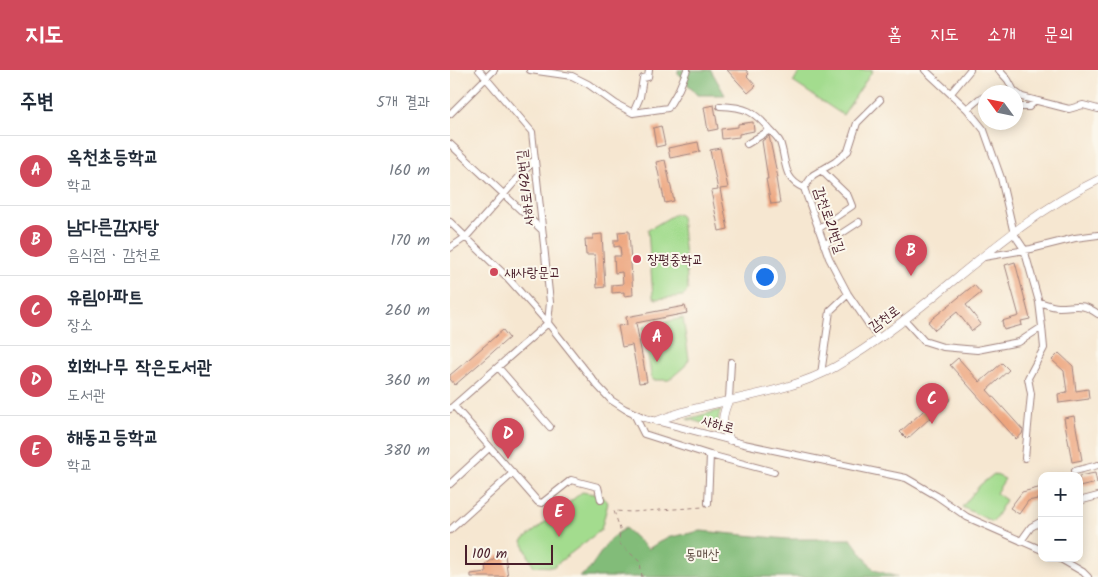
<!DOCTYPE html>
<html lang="ko">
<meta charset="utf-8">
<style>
body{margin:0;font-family:Kalam,"Poor Story",sans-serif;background:#f2f2f3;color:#1f2937}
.controls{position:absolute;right:15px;bottom:15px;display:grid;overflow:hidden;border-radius:10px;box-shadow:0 2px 12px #0003}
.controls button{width:45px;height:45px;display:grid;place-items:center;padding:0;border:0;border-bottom:1px solid #e0e1e3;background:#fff;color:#1f2937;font:25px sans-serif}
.compass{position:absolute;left:528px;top:15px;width:45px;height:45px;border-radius:50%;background:#fff;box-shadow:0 2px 12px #0003;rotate:303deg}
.scale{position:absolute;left:15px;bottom:12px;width:88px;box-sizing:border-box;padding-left:5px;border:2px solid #4a1f2b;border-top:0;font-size:14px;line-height:18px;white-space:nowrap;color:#4a1f2b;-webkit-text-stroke:4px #fbf7ec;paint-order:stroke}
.you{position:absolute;left:314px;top:206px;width:18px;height:18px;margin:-12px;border:4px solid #fff;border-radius:50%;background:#1a73e8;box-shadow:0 0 0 8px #1a73e833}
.badge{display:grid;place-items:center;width:32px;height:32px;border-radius:50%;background:#d1495b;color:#fff;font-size:16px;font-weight:700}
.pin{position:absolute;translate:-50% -41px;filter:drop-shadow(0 1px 2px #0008)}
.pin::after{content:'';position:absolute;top:26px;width:18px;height:15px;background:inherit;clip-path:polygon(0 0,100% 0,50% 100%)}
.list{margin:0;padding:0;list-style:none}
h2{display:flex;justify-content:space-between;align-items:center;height:65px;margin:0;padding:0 20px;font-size:21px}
h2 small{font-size:16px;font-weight:400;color:#747a83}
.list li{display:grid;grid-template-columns:32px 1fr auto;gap:15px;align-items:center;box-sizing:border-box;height:70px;padding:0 20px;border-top:1px solid #e0e1e3}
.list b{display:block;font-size:19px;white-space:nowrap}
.list p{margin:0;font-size:16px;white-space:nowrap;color:#747a83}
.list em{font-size:16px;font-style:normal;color:#747a83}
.map{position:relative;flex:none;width:648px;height:507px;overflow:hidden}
header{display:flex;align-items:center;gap:30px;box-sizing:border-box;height:70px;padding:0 25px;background:#d1495b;color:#fff}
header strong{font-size:24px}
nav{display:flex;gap:28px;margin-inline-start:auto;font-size:18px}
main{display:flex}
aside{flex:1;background:#fff}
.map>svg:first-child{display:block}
.green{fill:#a3dc8e;stroke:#767e5c}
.forest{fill:#82bc79;stroke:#666e52}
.building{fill:#eda57e}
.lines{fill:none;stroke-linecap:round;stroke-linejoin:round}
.minor-casing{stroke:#a0837e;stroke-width:8}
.major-casing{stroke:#a0837e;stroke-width:9}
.path{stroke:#a0837e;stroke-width:1;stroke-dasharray:4 4;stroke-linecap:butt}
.minor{stroke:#fff;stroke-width:6}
.major{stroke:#fff;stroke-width:8}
.poi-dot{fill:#d1495b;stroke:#fbf7ec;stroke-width:2}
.labels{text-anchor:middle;stroke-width:4;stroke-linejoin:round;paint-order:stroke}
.street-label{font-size:14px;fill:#4a1f2b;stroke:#fbf7ec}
.poi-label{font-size:14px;fill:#4a1f2b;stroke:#fbf7ec;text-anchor:start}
.park-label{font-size:14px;fill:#604e44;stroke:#fbf7ec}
</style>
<header>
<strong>지도</strong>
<nav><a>홈</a><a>지도</a><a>소개</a><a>문의</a></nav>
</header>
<main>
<aside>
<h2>주변<small>5개 결과</small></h2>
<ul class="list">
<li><span class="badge">A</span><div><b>옥천초등학교</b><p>학교</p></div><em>160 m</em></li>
<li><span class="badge">B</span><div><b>남다른감자탕</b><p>음식점 · 감천로</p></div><em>170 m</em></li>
<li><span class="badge">C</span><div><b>유림아파트</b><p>장소</p></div><em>260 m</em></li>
<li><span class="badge">D</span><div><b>회화나무 작은도서관</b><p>도서관</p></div><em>360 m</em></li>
<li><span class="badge">E</span><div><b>해동고등학교</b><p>학교</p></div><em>380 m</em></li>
</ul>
</aside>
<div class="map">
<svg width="648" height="507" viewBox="0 0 648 507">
<rect width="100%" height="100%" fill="#fbf7ec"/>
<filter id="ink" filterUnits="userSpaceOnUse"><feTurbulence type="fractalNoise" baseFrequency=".02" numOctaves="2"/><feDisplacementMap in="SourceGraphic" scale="10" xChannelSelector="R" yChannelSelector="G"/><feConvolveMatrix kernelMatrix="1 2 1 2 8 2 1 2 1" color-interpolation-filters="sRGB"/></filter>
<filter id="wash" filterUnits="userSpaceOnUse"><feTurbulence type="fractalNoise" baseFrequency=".0096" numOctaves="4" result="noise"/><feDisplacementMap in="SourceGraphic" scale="20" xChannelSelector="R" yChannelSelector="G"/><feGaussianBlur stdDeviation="1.12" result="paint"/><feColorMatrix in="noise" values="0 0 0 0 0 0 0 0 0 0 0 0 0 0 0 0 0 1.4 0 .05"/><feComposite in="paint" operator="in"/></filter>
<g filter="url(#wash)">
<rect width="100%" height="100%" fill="#f6e7d1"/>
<!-- green -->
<path class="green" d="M351,0h72l-30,45 -50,-33z
M225,144l6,1 7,75 -5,6 -27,3 -3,-2 -5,-67z
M233,248l6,41 -4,7 -16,14h-17l-9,-53z
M271,340c-3,7 -4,11 0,18l-34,-9z
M544,404l11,5 -9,14 10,7 -13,22 -31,-15 18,-22z
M132,422l18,3 8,8 -7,27 -48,37 -20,-1 -11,-25z"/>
<!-- forest -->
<path class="forest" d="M228,0h33l14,25h-28l-19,-22z
M175,458l23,21 18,-11 35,-7 86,8h64l23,31 24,7h-319l9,-6 22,-32z"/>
<g id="blocks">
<!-- building -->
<path class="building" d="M277,0h19l3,4 -2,2 9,10 -8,7z
M264,35l4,24 -10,2 -4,-24z
M303,52l1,9 -15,3v3l-17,2 -1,-10 17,-2v-3z
M211,56l4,19 -9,2 -3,-19z
M319,66l9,42h-2l4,25 -9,1 -5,-25h2l-6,-38z
M248,72l2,10 -30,6 -2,-10z
M270,78l8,40 -8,1 8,40 -9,2 -8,-40 7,-1 -8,-40z
M215,90l9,41 -9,2 -9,-41z
M179,161l4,64 -9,1v-4l-12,1v-8l11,-1 -1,-12 -7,1 -1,-17h7l-1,-10 -6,1v-7h5l-1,-8z
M152,164l3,53 -8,1 -2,-33h-9l-1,-16h8v-4z
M565,192l15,57 -9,2 1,4 -18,5 -2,-9 17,-5 -14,-51z
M524,215l7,8 -15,12 15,19 -9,7 -15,-19 -22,18 -7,-8z
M235,236l2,7 -51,10 11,59 -8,1 -7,-38 -10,2 -4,-21 9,-1 -1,-8z
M53,260l6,8 -54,47 -5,-6v-4z
M609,283l14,13 3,25 12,-2 1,10 -30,4 -1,-9 9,-2 -3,-21 -12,-11z
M508,288l22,24 22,-19 7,7 -22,20 36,40 -1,4 -6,5 -66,-74z
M494,322l7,7 -44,40 -7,-7z
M624,346l8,44 -10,2 -8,-44z
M645,403l2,10 -18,4v-11z
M592,417v11l-14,3 -9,13 -9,-6 12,-16z
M55,485l3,22h-37v-3l15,-2 -1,-7 12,-9z"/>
</g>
</g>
<g filter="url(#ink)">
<use href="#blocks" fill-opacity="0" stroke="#a0837e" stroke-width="1"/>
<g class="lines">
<defs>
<path id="minor" d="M29,0l53,62 18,170 -2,21
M80,0l42,6 16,8 28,20 17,9 35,-5 11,-19 8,-19
M475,0l42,39 17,21 17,48 13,56 10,15 15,53 3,25 2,21 -16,30 3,16 -6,64
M549,0l9,10 6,11 8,6 47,12 14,-4 15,4
M501,23l19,-23
M270,36c26,1 34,5 50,24 4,4 8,8 10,12 7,19 2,37 24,46
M566,37h13l6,-6
M517,39l12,-10 7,-2
M183,43l7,-16 3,-19 5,-1 1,-7
M0,44l44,-44
M0,74l92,86
M297,74l23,-14
M0,152l56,54 42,47 49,62 14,15 14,9 20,9 99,26 162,34 31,18 30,21 75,33
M368,159l34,-23 -4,-10 -27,-26
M374,175l35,-23
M0,178l16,-11 69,-78
M534,187l47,-8 44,-11 23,-3
M589,232c6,2 13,5 20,5 18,0 22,-5 39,7
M454,249l20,22 19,6 34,3 42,-8 23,-15
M428,268l-30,-44 -19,-36 -25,-70 9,-13 22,-13 13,-11 9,-28 23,-23
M48,297l52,60
M371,304l9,-63 18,-17
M279,329l2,-37
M4,336l84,96 4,1 29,-23 27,7 3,13
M0,339l98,-86
M184,344l10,20 66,21 -2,48
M260,385l64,17
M625,401l23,-6
M0,414l40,-37
M629,431l19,-5
M0,460l63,-57
M571,471l10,-14 11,-6
M609,488l24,14 5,5"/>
<path id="major" d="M279,329c-8,19 -8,24 1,41
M207,351c57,-23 124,-24 178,-54 93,-53 165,-140 263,-187"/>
</defs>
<!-- minor casing -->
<use href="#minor" class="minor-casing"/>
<!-- major casing -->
<use href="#major" class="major-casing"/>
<!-- path -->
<path class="path" d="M192,507l-2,-15 -21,-19 1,-14 -6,-18 18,1 71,-5"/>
<!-- minor -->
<use href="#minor" class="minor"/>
<!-- major -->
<use href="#major" class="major"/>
</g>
</g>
<!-- markers -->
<g class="poi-dot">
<circle cx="187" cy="189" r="5"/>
<circle cx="44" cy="202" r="5"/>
</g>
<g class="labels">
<!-- street labels -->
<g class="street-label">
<text transform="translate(75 118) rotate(-96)" y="5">사하로142번길</text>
<text transform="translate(380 150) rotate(71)" y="5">감천로21번길</text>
<text transform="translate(434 248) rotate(-36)" y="5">감천로</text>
<text transform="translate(268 354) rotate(15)" y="5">사하로</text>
</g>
<!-- poi labels -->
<g class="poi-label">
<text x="197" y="194">장평중학교</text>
<text x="54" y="207">새사랑문고</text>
</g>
<!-- park labels -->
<g class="park-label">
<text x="252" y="489">동매산</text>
</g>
</g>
</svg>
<div class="controls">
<button>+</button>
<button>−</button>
</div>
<svg class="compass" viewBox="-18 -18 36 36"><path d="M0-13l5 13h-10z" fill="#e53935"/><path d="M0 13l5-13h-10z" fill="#747a83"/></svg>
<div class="scale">100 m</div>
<div class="you"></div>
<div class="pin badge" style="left:207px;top:292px">A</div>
<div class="pin badge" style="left:461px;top:206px">B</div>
<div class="pin badge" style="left:482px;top:354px">C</div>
<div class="pin badge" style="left:58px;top:389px">D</div>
<div class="pin badge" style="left:109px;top:467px">E</div>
</div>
</main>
